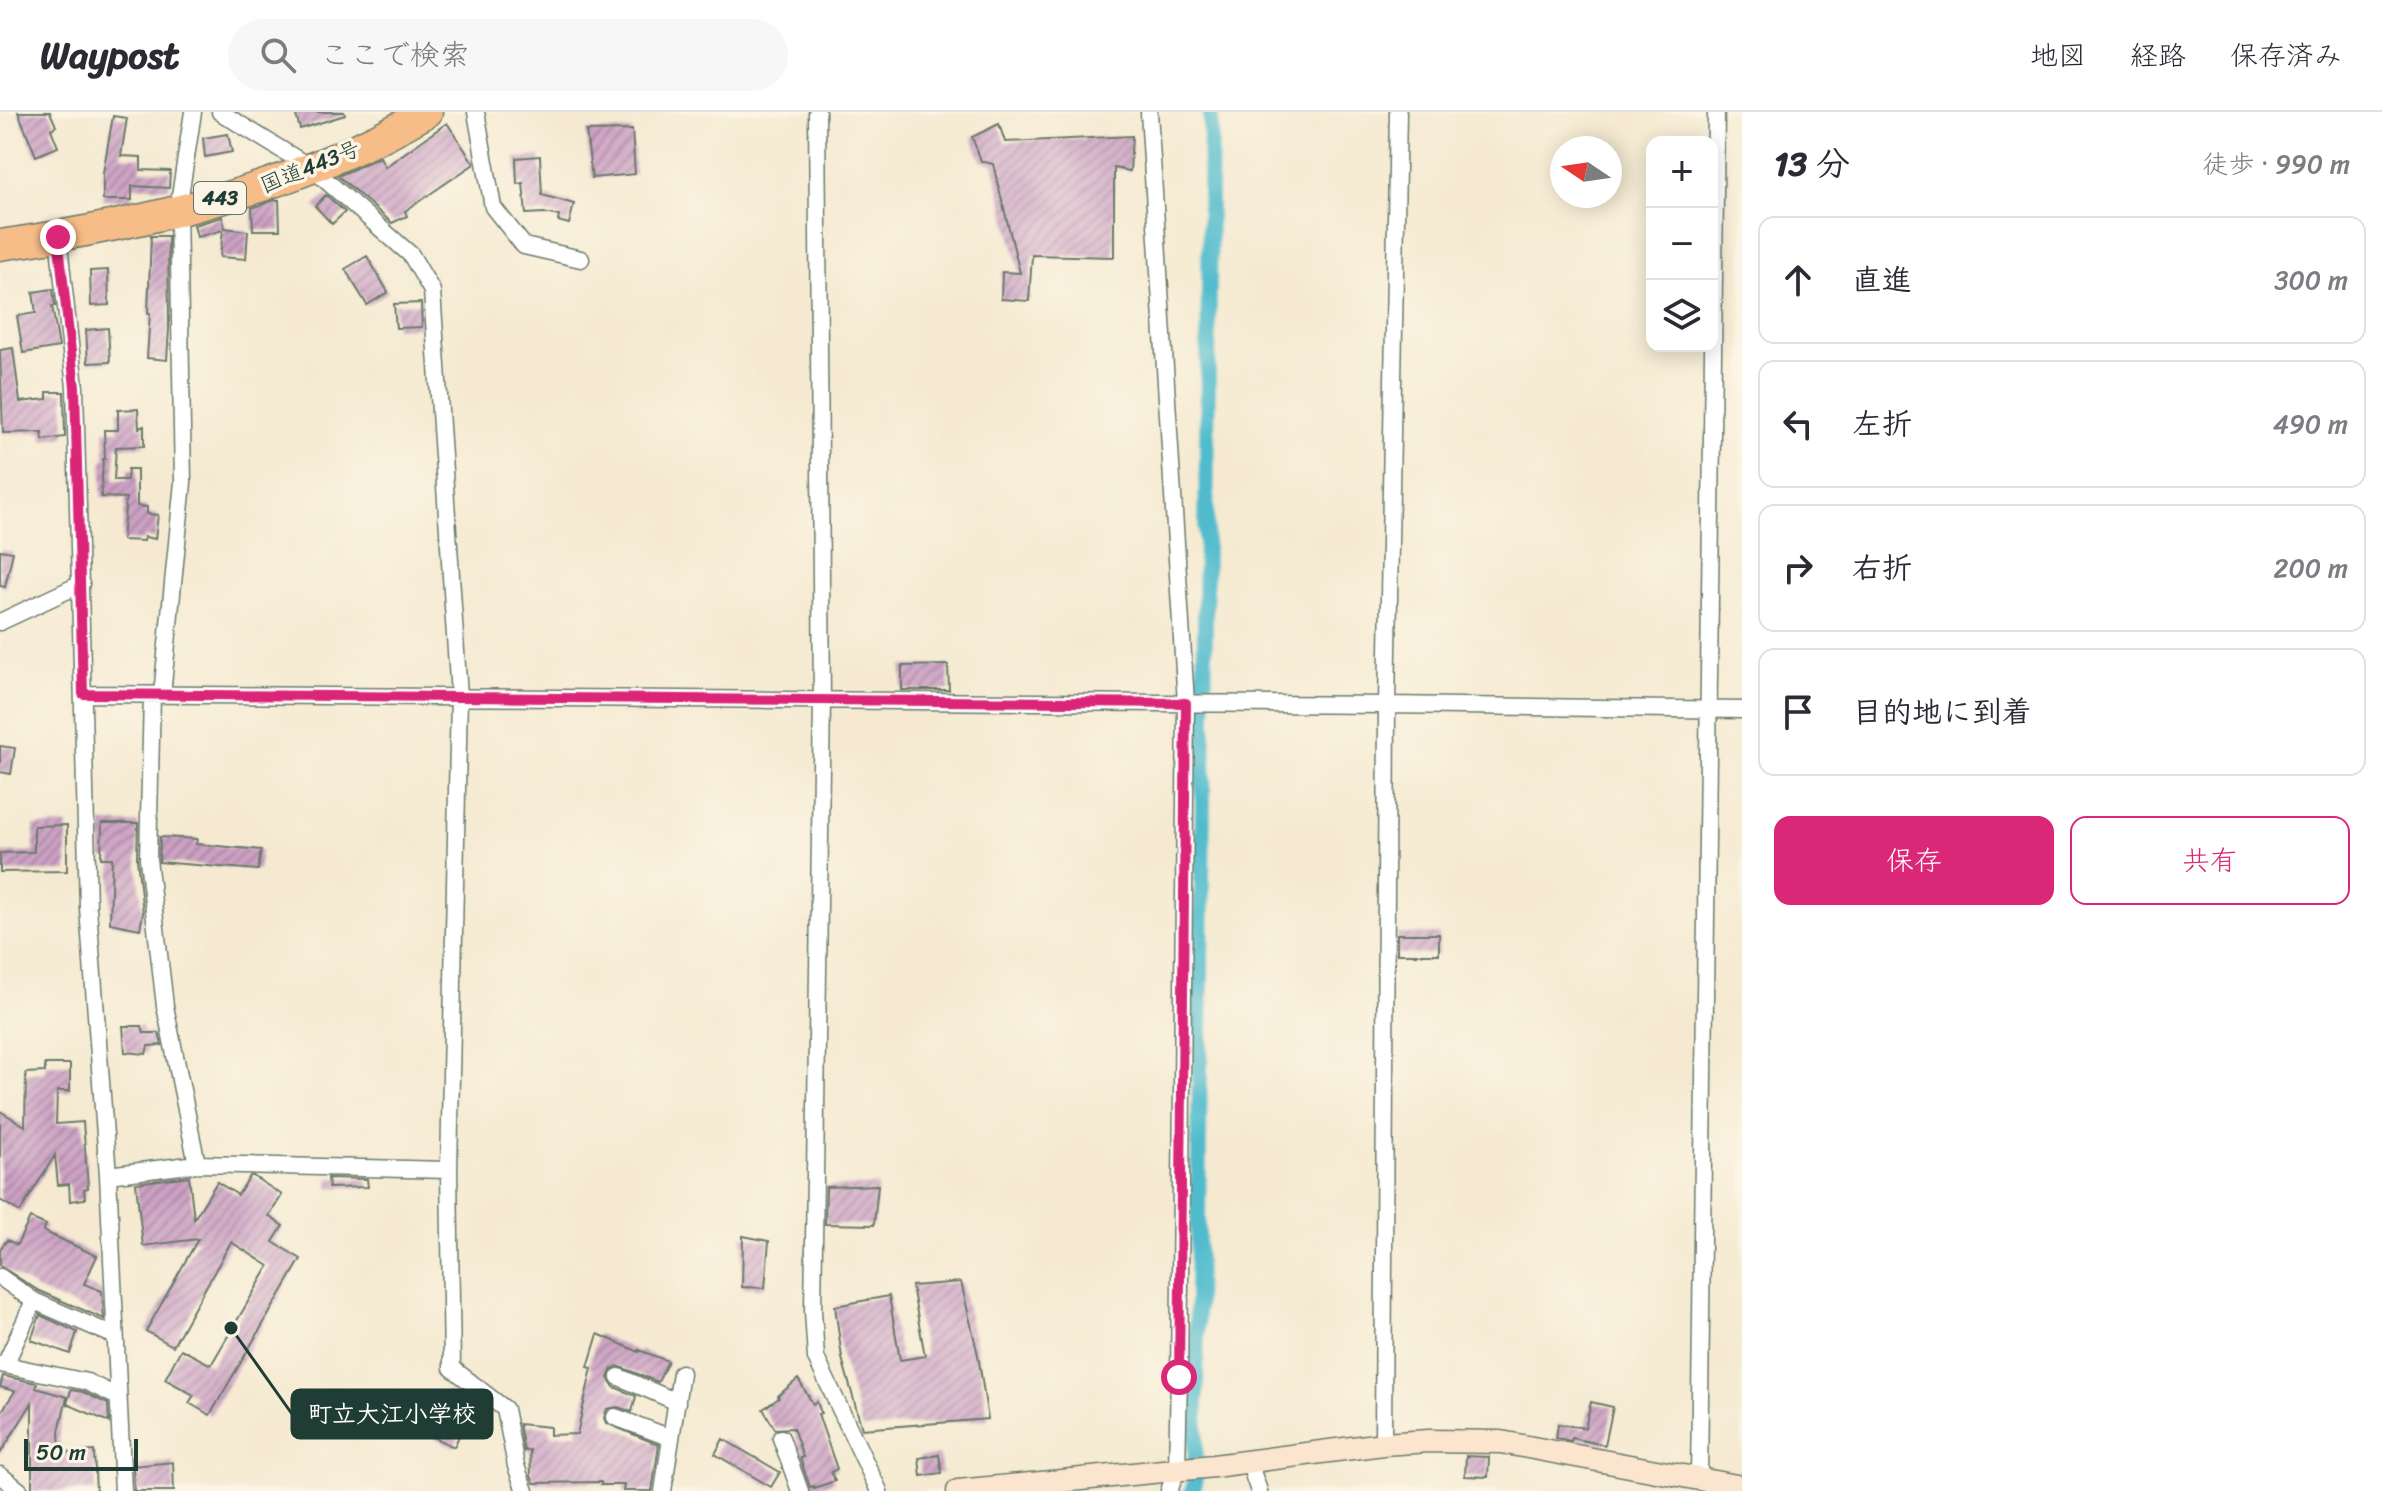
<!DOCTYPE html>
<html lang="ja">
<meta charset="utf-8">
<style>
body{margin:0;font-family:Sriracha,"Klee One",sans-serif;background:#f7f7f7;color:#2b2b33}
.controls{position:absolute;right:24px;top:24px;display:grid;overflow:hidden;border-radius:16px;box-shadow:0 4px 20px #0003}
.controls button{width:72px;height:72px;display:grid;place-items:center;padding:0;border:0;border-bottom:2px solid #e1e1e2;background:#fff;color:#2b2b33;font:40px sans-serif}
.compass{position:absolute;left:1550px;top:24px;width:72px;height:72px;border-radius:50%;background:#fff;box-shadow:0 4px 20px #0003;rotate:283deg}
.scale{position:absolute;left:24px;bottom:20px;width:114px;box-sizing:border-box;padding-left:8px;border:4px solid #1f3d34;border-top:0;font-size:22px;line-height:28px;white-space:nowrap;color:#1f3d34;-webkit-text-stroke:6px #fcf5e5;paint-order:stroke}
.stop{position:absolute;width:24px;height:24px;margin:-18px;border:6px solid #db2777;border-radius:50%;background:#fff}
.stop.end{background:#db2777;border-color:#fff;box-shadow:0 2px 8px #0008}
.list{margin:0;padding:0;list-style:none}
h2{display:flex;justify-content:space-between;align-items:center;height:104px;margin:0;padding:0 32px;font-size:34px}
h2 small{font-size:26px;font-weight:400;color:#7c7c81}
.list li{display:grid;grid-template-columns:52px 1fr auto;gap:24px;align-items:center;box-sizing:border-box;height:128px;margin:0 16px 16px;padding:0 16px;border:2px solid #e1e1e2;border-radius:16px}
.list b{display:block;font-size:30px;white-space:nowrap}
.list em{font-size:26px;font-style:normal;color:#7c7c81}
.actions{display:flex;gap:16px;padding:24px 32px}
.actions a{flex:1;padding:18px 0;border:2px solid #db2777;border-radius:16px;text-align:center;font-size:28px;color:#db2777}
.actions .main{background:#db2777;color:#fff}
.icon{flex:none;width:44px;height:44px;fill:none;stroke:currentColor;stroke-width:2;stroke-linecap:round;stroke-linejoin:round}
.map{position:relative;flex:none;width:1742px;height:1379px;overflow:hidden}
header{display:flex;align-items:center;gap:48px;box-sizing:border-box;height:112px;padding:0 40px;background:#fff;border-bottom:2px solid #e1e1e2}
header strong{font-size:38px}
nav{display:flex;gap:44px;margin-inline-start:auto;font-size:28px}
.search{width:560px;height:72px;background:#f7f7f7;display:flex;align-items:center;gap:20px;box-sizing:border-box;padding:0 28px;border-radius:44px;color:#7c7c81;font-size:30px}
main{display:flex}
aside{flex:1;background:#fff}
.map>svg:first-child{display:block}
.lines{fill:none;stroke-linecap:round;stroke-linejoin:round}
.canal{stroke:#50bbcd;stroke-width:16}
.building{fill:url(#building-hatch)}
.street-casing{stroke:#6a7a6b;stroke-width:19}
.secondary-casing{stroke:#6a7a6b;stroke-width:25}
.highway-casing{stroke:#6a7a6b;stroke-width:33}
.street{stroke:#fff;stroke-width:16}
.secondary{stroke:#fce5cf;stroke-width:22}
.highway{stroke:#f7bd88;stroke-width:30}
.route{stroke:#db2777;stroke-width:10}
.labels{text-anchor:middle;stroke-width:7;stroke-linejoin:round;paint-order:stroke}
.shield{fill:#fcf5e5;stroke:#617469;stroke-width:2}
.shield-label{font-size:20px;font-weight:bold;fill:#1f3d34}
.street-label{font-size:22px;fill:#1f3d34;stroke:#fcf5e5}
.leader{fill:none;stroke:#1f3d34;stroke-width:3}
.callout-dot{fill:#1f3d34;stroke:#fcf5e5;stroke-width:3}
.callout{fill:#1f3d34;stroke:#1f3d34;stroke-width:3}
.callout-label{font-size:24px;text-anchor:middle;font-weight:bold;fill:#fff}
</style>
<header>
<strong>Waypost</strong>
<div class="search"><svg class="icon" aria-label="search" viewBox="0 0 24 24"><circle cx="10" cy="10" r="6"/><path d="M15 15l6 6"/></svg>ここで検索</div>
<nav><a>地図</a><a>経路</a><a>保存済み</a></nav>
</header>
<main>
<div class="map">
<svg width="1742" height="1379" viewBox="0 0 1742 1379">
<defs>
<pattern id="building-hatch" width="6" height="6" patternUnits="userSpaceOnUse" patternTransform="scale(2)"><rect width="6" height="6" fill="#cca1c4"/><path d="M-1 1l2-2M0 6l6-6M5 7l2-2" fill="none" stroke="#a584a0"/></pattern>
</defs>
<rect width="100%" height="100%" fill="#fcf5e5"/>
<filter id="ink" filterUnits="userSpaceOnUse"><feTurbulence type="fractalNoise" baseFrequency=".0125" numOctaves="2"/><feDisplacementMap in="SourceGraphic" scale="16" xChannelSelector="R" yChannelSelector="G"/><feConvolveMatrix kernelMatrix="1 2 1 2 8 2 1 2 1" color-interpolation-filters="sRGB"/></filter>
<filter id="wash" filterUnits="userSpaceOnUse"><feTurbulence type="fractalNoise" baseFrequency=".006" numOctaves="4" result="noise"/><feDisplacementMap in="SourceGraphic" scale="32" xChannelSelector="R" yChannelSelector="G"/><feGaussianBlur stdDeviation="1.8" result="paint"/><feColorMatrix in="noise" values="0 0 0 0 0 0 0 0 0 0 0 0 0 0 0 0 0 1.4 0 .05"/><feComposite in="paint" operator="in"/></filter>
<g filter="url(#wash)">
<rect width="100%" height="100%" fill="#f5ead1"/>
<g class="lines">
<!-- canal -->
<path class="canal" d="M1192,1379l3,-8 16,-1371"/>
</g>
<g id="blocks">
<!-- building -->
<path class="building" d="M18,0h32l6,14 -5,3 7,18 -22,9z
M295,0h49l1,3 -45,14z
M113,4l14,2 -6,38 20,1v13l29,1 -1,17 -37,-2v14h-29v-27z
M447,11l27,41 -69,47 2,5 -15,7 -54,-47 42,-19 5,10z
M999,12l6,18 127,-6 -2,35 -16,-3v89l-82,-2 -3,46 -28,-2 1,-27 18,1 -27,-109 -12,-3 -9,-24z
M632,18l3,44 -43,4 -6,-47z
M228,22l4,18 -27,5 -2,-19z
M540,44l2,39 32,9 -5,20 -11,-3 1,-5 -15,-3 -18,1 -3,-31 -6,1 -1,-26z
M326,83l19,17 -13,12 -17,-18z
M275,88h4l1,30h-27l-1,-22z
M222,105l3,11 23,3 -2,28 -26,-2 3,-27 -26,7 -3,-12z
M151,124h17l1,93 -2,31 -20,-2 3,-45h-2z
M367,144l21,36 -21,13 -22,-36z
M108,158l1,35 -18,1 -1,-35z
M53,177l2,17h-3l7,41 -36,6 -6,-37 19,-3 -3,-21z
M421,191l1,24 -26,1 -2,-24z
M108,216l2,34 -22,1 -2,-33z
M13,236l7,54 27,-3v-7h17l1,45 -22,3 -1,-8 -39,1 -3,-83z
M138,297l1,19 5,-2v20l-28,1 -2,33h13l1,-11h9v37l10,1v7l11,1 -3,24 -10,-2 -1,4 -22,-1 4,-42 -25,-1 2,-38h2l-1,-29h14v-20z
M0,438l13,2 -8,35 -5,-1z
M948,553l1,25h-47v-24z
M0,634l15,2 -4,26 -11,-2z
M102,711h36l-1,36 6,54 -3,16 -30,-6 2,-65h-11z
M67,713v46l-67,1v-19l34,-1v-26z
M160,725l37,2 -1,5 65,6 -3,20 -99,-8z
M1397,822h42v20h-42z
M123,914h19l2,7h15l3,12 -14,1 -2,8 -21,-2z
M45,952h25v27h-13l-1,33 27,-2 5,66 -4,1 1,10 -15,2 -1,-17 -11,1 -3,-30 -35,57 -20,-12v-89l25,15 1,-53 19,-1z
M189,1064l5,43 23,-37 21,13 12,-19h3l29,19 -13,21 14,10 -10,16 28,17 -91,156 -21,-12 5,-8 -29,-16 16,-30 30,16 58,-99 -38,-24 -58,104 -27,-15 52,-92 -55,7 -7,-63z
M328,1066l39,1 1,8 -39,1z
M878,1073l-4,40 -49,-1 1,-37z
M30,1106l16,7 -3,6 54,25 -13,28 18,7 2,28 -65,-28 -39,-25v-17l7,-9 10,5z
M743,1124l26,5 -4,47 -23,-1z
M961,1170l17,73 10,64 -126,10 -20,-71 -7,-52 54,-10 11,64 25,-4 -13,-70z
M40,1203l37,17 -7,22 -39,-14z
M598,1222l41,18v-2l29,11 -10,21 -40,-16 -6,3 -4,9 6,9 22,9 -4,16 -14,-5 -11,2 -3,9 2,5 53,22 -7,46h-29l1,-6h-23v-3l-67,1 -3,-7 -1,-26 -6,1 -5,-27 31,3v8l27,-1 15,-66 -4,-1z
M3,1264l34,7 -1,5 31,9 -8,34 1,22 34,-2 2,40h-64v-88l-32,51v-40l15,-23 -15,-4z
M798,1267l15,25 4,-2 4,11 -3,1 19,55 -6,3 4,9 -21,7v-2l-4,1 -10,-29 3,-1 -10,-29 -18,1 -12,-20 16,-11 -1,-2z
M71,1278l12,2 25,12 1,18 -42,-18z
M447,1280l28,9 -21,46 -26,-12z
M1591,1290l22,5 -8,38 -33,-7 -1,3 -15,-3 2,-14 27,4z
M723,1327l57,33 -9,15 -56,-33z
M939,1343l3,18 -21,3 -2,-18z
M1466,1344l23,1 -1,20 -23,-1z
M173,1350l1,29h-40l-1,-25z"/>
</g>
</g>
<g filter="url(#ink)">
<use href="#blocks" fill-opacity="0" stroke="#6a7a6b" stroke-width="2"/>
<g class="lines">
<defs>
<path id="street" d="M220,0l93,57 98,86 21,36 27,405 -10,474 3,198 53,41 11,57 9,25
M476,0l17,95 31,39 57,13
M817,0l5,588 -9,611 3,47 63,133
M1149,0l37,591 -7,674 -2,92 -8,22
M58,125l17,150 13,521 20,267 15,316
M0,510l81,-38
M83,582l1304,11 355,5
M152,583l-4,164 17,147 32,158
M162,583l21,-213 -5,-273 15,-97
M108,1063l89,-11 252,6
M0,1165l34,24 81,35
M0,1252l87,18 31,15
M5,1253l29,-64
M619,1265l58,25
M615,1305l56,21
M781,1326l19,53
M1383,1332l4,-739 11,-593
M1252,1349l1,13 6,17
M0,1363l20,16
M1699,1368l17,-1368
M663,1379l18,-118"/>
<path id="secondary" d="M958,1379l256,-25 169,-22 46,-3 72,1 241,45"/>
<path id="highway" d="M0,133c148,-21 297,-57 427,-133"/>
</defs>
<!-- street casing -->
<use href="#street" class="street-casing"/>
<!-- secondary casing -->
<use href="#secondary" class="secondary-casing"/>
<!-- highway casing -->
<use href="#highway" class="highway-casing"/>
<!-- street -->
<use href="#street" class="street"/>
<!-- secondary -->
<use href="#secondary" class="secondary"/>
<!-- highway -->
<use href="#highway" class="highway"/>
</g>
</g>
<g class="lines" filter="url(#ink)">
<!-- route -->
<path class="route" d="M58,125l17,150 8,307 1103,9 -7,674"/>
</g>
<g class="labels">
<!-- shield labels -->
<rect class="shield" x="194" y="70" width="52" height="32" rx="6"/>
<g class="shield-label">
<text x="220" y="93">443</text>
</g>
<!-- street labels -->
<g class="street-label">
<text transform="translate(310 54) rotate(-22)" y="8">国道443号</text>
</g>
</g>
<!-- callouts -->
<path class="leader" d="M231 1216L292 1302"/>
<circle class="callout-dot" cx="231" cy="1216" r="8"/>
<rect class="callout" x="292" y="1278" width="200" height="48" rx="8"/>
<g class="callout-label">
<text x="392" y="1310">町立大江小学校</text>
</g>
</svg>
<div class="controls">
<button>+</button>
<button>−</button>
<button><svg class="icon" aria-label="layers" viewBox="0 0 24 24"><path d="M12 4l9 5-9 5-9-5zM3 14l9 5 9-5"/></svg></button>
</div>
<svg class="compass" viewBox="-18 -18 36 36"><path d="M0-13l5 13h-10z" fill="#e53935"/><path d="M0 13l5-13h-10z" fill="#7c7c81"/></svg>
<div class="scale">50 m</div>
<div class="stop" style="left:1179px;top:1265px"></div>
<div class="stop end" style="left:58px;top:125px"></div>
</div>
<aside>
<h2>13 分<small>徒歩 · 990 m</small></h2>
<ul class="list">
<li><svg class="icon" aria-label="ahead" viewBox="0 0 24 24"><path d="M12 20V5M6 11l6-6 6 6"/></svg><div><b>直進</b></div><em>300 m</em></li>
<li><svg class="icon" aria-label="left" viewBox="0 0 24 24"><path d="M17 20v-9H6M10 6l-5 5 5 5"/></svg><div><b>左折</b></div><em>490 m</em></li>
<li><svg class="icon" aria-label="right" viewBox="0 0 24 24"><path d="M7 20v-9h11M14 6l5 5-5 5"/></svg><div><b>右折</b></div><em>200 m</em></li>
<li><svg class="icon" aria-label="arrive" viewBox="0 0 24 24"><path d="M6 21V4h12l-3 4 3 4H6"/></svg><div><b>目的地に到着</b></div></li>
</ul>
<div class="actions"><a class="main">保存</a><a>共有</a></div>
</aside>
</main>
